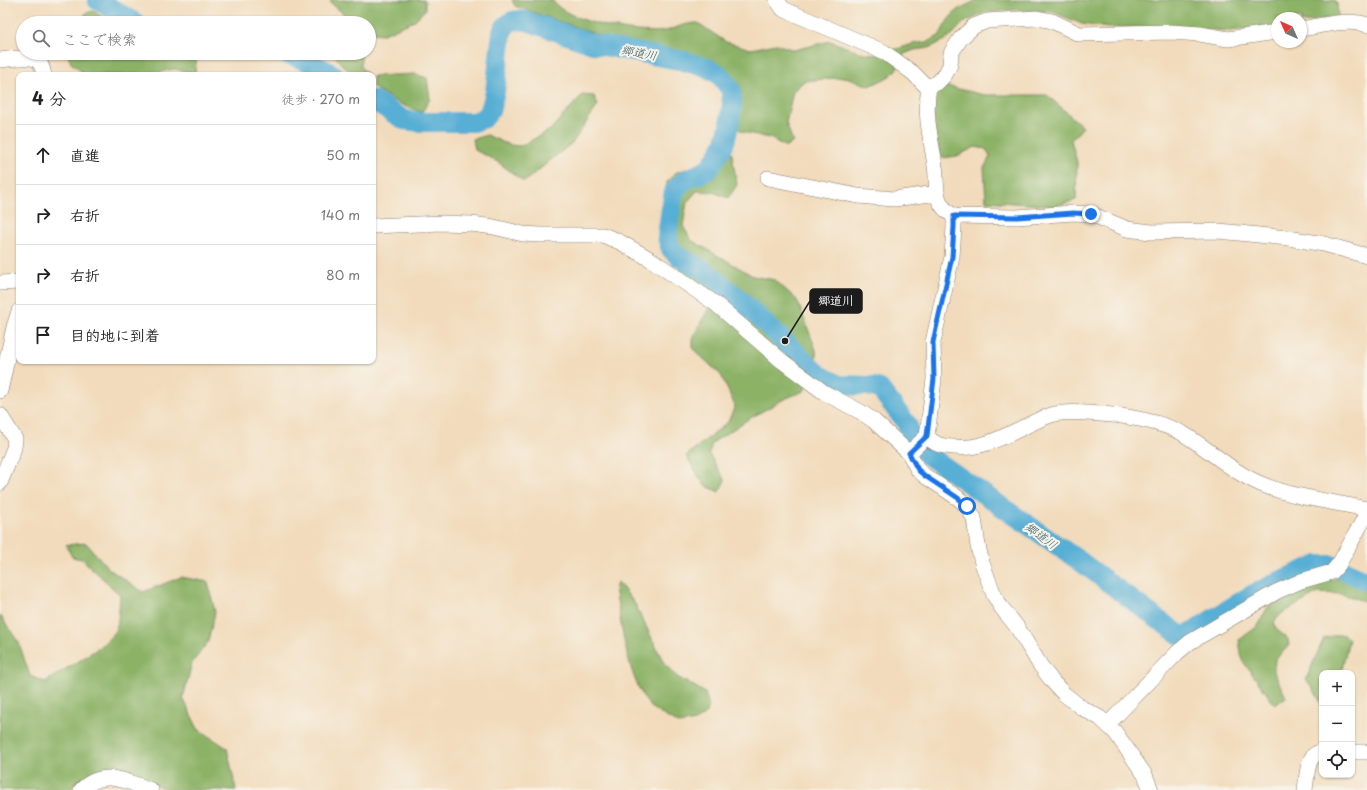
<!DOCTYPE html>
<html lang="ja">
<meta charset="utf-8">
<style>
body{margin:0;font-family:"Playpen Sans","Klee One",sans-serif;background:#f2f2f2;color:#222}
.controls{position:absolute;right:12px;bottom:12px;display:grid;overflow:hidden;border-radius:8px;box-shadow:0 1px 3px #0004}
.controls button{width:36px;height:36px;display:grid;place-items:center;padding:0;border:0;border-bottom:1px solid #e0e0e0;background:#fff;color:#222;font:20px sans-serif}
.compass{position:absolute;left:1271px;top:12px;width:36px;height:36px;border-radius:50%;background:#fff;box-shadow:0 1px 3px #0004;rotate:315deg}
.stop{position:absolute;width:12px;height:12px;margin:-9px;border:3px solid #1a73e8;border-radius:50%;background:#fff}
.stop.end{background:#1a73e8;border-color:#fff;box-shadow:0 1px 4px #0008}
.list{margin:0;padding:0;list-style:none}
h2{display:flex;justify-content:space-between;align-items:center;height:52px;margin:0;padding:0 16px;font-size:17px}
h2 small{font-size:13px;font-weight:400;color:#767676}
.list li{display:grid;grid-template-columns:26px 1fr auto;gap:12px;align-items:center;box-sizing:border-box;height:60px;padding:0 16px;border-top:1px solid #e0e0e0}
.list b{display:block;font-size:15px;white-space:nowrap}
.list em{font-size:13px;font-style:normal;color:#767676}
.icon{flex:none;width:22px;height:22px;fill:none;stroke:currentColor;stroke-width:2;stroke-linecap:round;stroke-linejoin:round}
.map{position:relative;flex:none;width:1367px;height:790px;overflow:hidden}
.search{position:absolute;background:#fff;box-shadow:0 1px 3px #0004;left:16px;top:16px;width:360px;height:44px;display:flex;align-items:center;gap:10px;box-sizing:border-box;padding:0 14px;border-radius:22px;color:#767676;font-size:15px}
.panel{position:absolute;background:#fff;box-shadow:0 1px 3px #0004;left:16px;top:72px;width:360px;height:292px;border-radius:8px}
.map>svg:first-child{display:block}
.forest{fill:#8cb266;stroke:#546741}
.lines{fill:none;stroke-linecap:round;stroke-linejoin:round}
.river{stroke:#59afd5;stroke-width:20}
.minor-casing{stroke:#877c6c;stroke-width:16}
.minor{stroke:#fff;stroke-width:15}
.route{stroke:#1a73e8;stroke-width:5}
.labels{text-anchor:middle;stroke-width:4;stroke-linejoin:round;paint-order:stroke}
.water-label{font-size:12px;font-style:italic;fill:#345766;stroke:#f7f3e8}
.leader{fill:none;stroke:#1c1c1c;stroke-width:1.5}
.callout-dot{fill:#1c1c1c;stroke:#f7f3e8;stroke-width:1.5}
.callout{fill:#1c1c1c;stroke:#1c1c1c;stroke-width:1.5}
.callout-label{font-size:12px;text-anchor:middle;font-weight:bold;fill:#fff}
</style>
<div class="map">
<svg width="1367" height="790" viewBox="0 0 1367 790">
<rect width="100%" height="100%" fill="#f7f3e8"/>
<filter id="ink" filterUnits="userSpaceOnUse"><feTurbulence type="fractalNoise" baseFrequency=".025" numOctaves="2"/><feDisplacementMap in="SourceGraphic" scale="8" xChannelSelector="R" yChannelSelector="G"/><feConvolveMatrix kernelMatrix="1 2 1 2 8 2 1 2 1" color-interpolation-filters="sRGB"/></filter>
<filter id="wash" filterUnits="userSpaceOnUse"><feTurbulence type="fractalNoise" baseFrequency=".012" numOctaves="4" result="noise"/><feDisplacementMap in="SourceGraphic" scale="16" xChannelSelector="R" yChannelSelector="G"/><feGaussianBlur stdDeviation="0.9" result="paint"/><feColorMatrix in="noise" values="0 0 0 0 0 0 0 0 0 0 0 0 0 0 0 0 0 1.4 0 .05"/><feComposite in="paint" operator="in"/></filter>
<g filter="url(#wash)">
<rect width="100%" height="100%" fill="#f2dbbc"/>
<!-- forest -->
<path class="forest" d="M330,0h93l2,1v9l-11,11 -30,13 -15,-1v-10h-22l-3,-9 -13,-11z
M512,0h40c15,23 87,35 113,31 6,-1 12,-4 18,-6 5,-1 10,-2 15,-2l28,19 25,7 25,-5 18,6 36,-9 29,11 19,3 35,-11 14,-2 12,-6 9,-16 9,-10 20,-10h357l3,3 1,14 -37,6v-5h-24v8l-48,5 -68,-5 -53,2 -26,-4 -29,-12 -39,-2 -30,3 -21,10 -14,15 -20,10 -15,2 -10,4c-10,23 -13,22 -35,32l-23,-9 -42,4 -11,10 -7,32 7,19 -7,5 -16,-9 -27,-6 -8,-6 6,-32 -10,-20 -18,-13 -27,-8 -46,-6 -42,-12 -83,-29z
M93,11l19,12h-31l5,-10z
M67,53h123l7,3 -2,17 -21,-4 -27,6h-64l-1,-3 -11,-9z
M337,53h24v14l8,8c-17,0 -24,-5 -34,-19z
M415,74l12,4 3,21 -8,13c-18,-4 -34,-15 -49,-25v-11z
M946,86l39,9h62l36,32 -12,13 6,22 -1,38 -20,6 -70,-5 -2,-33 6,-11 -4,-8 -11,-2 -18,9 -15,2 -13,-37 2,-28z
M582,95l12,1 4,9 -25,37 -49,40 -26,-20 -23,-12 -2,-11 14,-4 22,10 12,1 29,-16z
M729,146l3,8 5,31 -9,13 -15,-6 -16,-1 -10,11 -4,24 8,14 62,36 22,4 22,20 19,50 1,14 -13,27 -20,8 -37,21 -35,23 -3,11 16,26 -6,12 -15,-7 -18,-29 42,-34 7,-16 -14,-31 -28,-26v-12l17,-32 -20,-27 -17,-15 -12,-30 6,-51 8,-9 22,-8 12,-8 5,-10z
M86,543l23,26 34,23 38,-15 27,5 7,30 -7,30 -16,21 -9,35 15,31 29,19 9,42h-68l-34,-14 -31,-4 -30,14 -3,4h-70v-175l19,28 11,33 15,6c16,-11 62,-35 70,-51 4,-7 4,-27 5,-36l-38,-36 -10,-2 -6,-12z
M1344,578l23,9v15l-25,-8 -24,-1 -37,21 -7,8 2,7 12,10 1,7 -14,13 -1,13 12,25 -11,8 -33,-45 -3,-20 19,-14 9,-18 54,-27z
M618,582l17,22 29,59 13,14 15,8 13,8 4,12 -2,8 -12,8 -16,3c-8,-5 -24,-12 -29,-18 -23,-27 -29,-84 -35,-118z
M1342,634l7,5 -8,34h-19v32l-7,-13 -9,-13 18,-41z"/>
<g class="lines">
<!-- river -->
<path class="river" d="M97,0l39,23
M284,53l23,8 27,14
M373,100l31,20 17,2h53l10,-4 6,-7 5,-19 7,-60c6,-12 11,-13 25,-11l66,23 91,17 23,7 13,7 11,15 1,14 -3,22 -5,19 -16,25 -23,10 -11,11 -3,17 -4,29 4,12 8,8 26,14 31,25 84,79 19,10 30,1 11,3 27,35 7,18 11,11 156,109 79,59 20,14h7l61,-38 38,-19 31,-13h15l35,16"/>
</g>
</g>
<g filter="url(#ink)">
<g class="lines">
<defs>
<path id="minor" d="M777,0l6,9 101,43 29,21 12,12 4,1 8,-3 8,-8 5,-10 1,-12 10,-15 13,-12 13,-5 50,-3 15,3 27,13 92,-2 29,2 28,5 49,-7
M1301,29c19,-3 48,-11 66,-4
M0,60c9,-1 31,-5 38,1 4,3 5,9 6,14
M929,86c-5,31 2,51 6,80 2,11 0,24 4,34 3,8 8,12 15,16l63,1 56,-4 18,1 36,15 24,3 68,-1 69,7 36,6 43,12
M768,178l90,18 36,3 43,-6
M373,226l69,-3 29,1 23,3 29,7 17,1h63l17,7 30,17 66,45 66,57 43,32 36,19 13,9 35,32 9,17 7,6 33,22 9,8 7,12 4,28 4,17 12,32 7,12 16,20 23,38 12,16 12,13 18,14 18,10 15,14 30,43 6,15
M0,283l19,-1
M0,391l14,-64 5,-16
M0,415l15,24 -1,9 -14,35
M927,436c7,9 15,10 26,11 29,3 52,-11 77,-23 8,-4 16,-8 25,-10 15,-3 31,-1 45,0 24,1 62,8 82,19 27,16 50,39 79,51 30,13 74,18 106,25
M909,453l18,-17 7,-57 -1,-37 19,-85 2,-30v-11
M1108,724l70,-72 12,-10 86,-50 25,-11 31,-9 7,-8 28,-51
M1352,752h15
M81,790c22,-22 45,-9 70,0
M1305,790c2,-11 1,-38 17,-38"/>
</defs>
<!-- minor casing -->
<use href="#minor" class="minor-casing"/>
<!-- minor -->
<use href="#minor" class="minor"/>
</g>
</g>
<g class="lines" filter="url(#ink)">
<!-- route -->
<path class="route" d="M967,506l-9,-8 -33,-22 -7,-6 -9,-17 18,-17 7,-57 -1,-37 19,-85 2,-30v-11l63,1 56,-4 18,1"/>
</g>
<g class="labels">
<!-- water labels -->
<g class="water-label">
<text transform="translate(639 53) rotate(11)" y="4">郷道川</text>
<text transform="translate(1041 536) rotate(36)" y="4">郷道川</text>
</g>
</g>
<!-- callouts -->
<path class="leader" d="M785 341L810 301"/>
<circle class="callout-dot" cx="785" cy="341" r="4"/>
<rect class="callout" x="810" y="289" width="52" height="24" rx="4"/>
<g class="callout-label">
<text x="836" y="305">郷道川</text>
</g>
</svg>
<div class="controls">
<button>+</button>
<button>−</button>
<button><svg class="icon" aria-label="locate" viewBox="0 0 24 24"><circle cx="12" cy="12" r="6"/><path d="M12 2v4M12 18v4M2 12h4M18 12h4"/></svg></button>
</div>
<svg class="compass" viewBox="-18 -18 36 36"><path d="M0-13l5 13h-10z" fill="#e53935"/><path d="M0 13l5-13h-10z" fill="#767676"/></svg>
<div class="stop" style="left:967px;top:506px"></div>
<div class="stop end" style="left:1091px;top:214px"></div>
<div class="search"><svg class="icon" aria-label="search" viewBox="0 0 24 24"><circle cx="10" cy="10" r="6"/><path d="M15 15l6 6"/></svg>ここで検索</div>
<section class="panel">
<h2>4 分<small>徒歩 · 270 m</small></h2>
<ul class="list">
<li><svg class="icon" aria-label="ahead" viewBox="0 0 24 24"><path d="M12 20V5M6 11l6-6 6 6"/></svg><div><b>直進</b></div><em>50 m</em></li>
<li><svg class="icon" aria-label="right" viewBox="0 0 24 24"><path d="M7 20v-9h11M14 6l5 5-5 5"/></svg><div><b>右折</b></div><em>140 m</em></li>
<li><svg class="icon" aria-label="right" viewBox="0 0 24 24"><path d="M7 20v-9h11M14 6l5 5-5 5"/></svg><div><b>右折</b></div><em>80 m</em></li>
<li><svg class="icon" aria-label="arrive" viewBox="0 0 24 24"><path d="M6 21V4h12l-3 4 3 4H6"/></svg><div><b>目的地に到着</b></div></li>
</ul>
</section>
</div>
